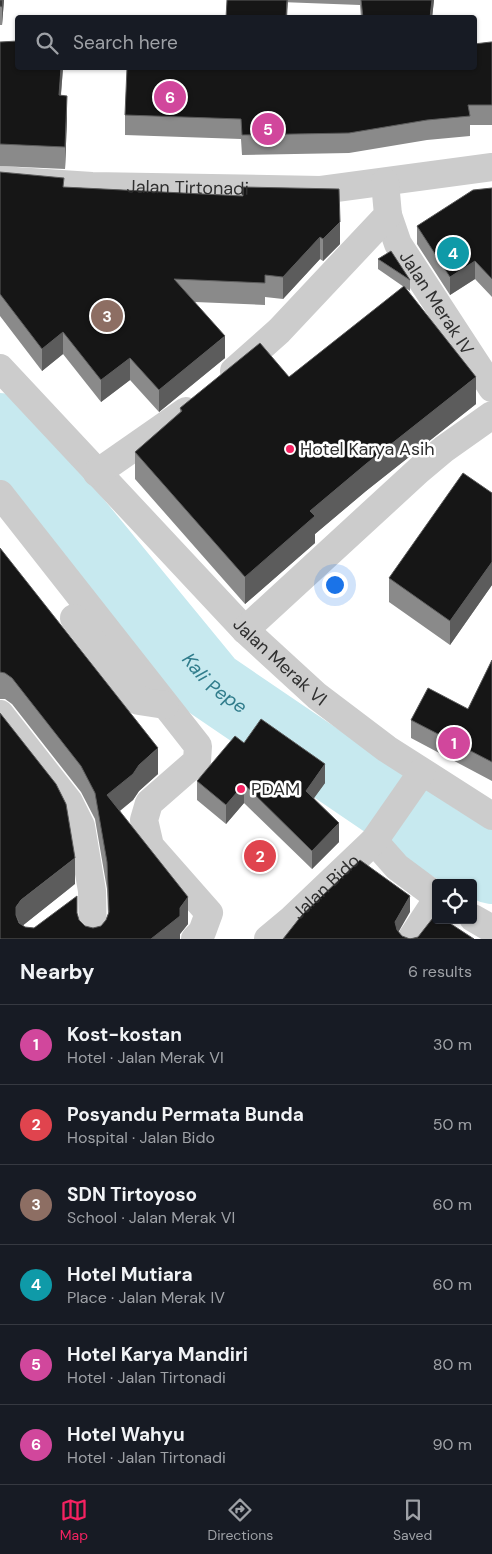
<!DOCTYPE html>
<meta charset="utf-8">
<style>
body{margin:0;font-family:"DM Sans",sans-serif;background:#242831;color:#f1f3f6}
.controls{position:absolute;right:15px;bottom:15px;display:grid;overflow:hidden;border-radius:5px;box-shadow:0 1px 4px #0004}
.controls button{width:45px;height:45px;display:grid;place-items:center;padding:0;border:0;border-bottom:1px solid #363941;background:#171b24;color:#f1f3f6;font:25px sans-serif}
.you{position:absolute;left:334px;top:584px;width:18px;height:18px;margin:-12px;border:4px solid #fff;border-radius:50%;background:#1a73e8;box-shadow:0 0 0 8px #1a73e833}
.badge{display:grid;place-items:center;width:32px;height:32px;border-radius:50%;background:#f52261;color:#fff;font-size:16px;font-weight:700}
.pin{position:absolute;translate:-50% -50%;border:2px solid #fff;box-shadow:0 1px 5px #0006}
.list{margin:0;padding:0;list-style:none}
h2{display:flex;justify-content:space-between;align-items:center;height:65px;margin:0;padding:0 20px;font-size:21px}
h2 small{font-size:16px;font-weight:400;color:#9ea1a6}
.list li{display:grid;grid-template-columns:32px 1fr auto;gap:15px;align-items:center;box-sizing:border-box;height:80px;padding:0 20px;border-top:1px solid #363941}
.list b{display:block;font-size:19px;white-space:nowrap}
.list p{margin:0;font-size:16px;white-space:nowrap;color:#9ea1a6}
.list em{font-size:16px;font-style:normal;color:#9ea1a6}
.icon{flex:none;width:28px;height:28px;fill:none;stroke:currentColor;stroke-width:2;stroke-linecap:round;stroke-linejoin:round}
.map{position:relative;flex:none;width:492px;height:939px;overflow:hidden}
.search{position:absolute;background:#171b24;box-shadow:0 1px 4px #0004;left:15px;right:15px;top:15px;height:55px;display:flex;align-items:center;gap:12px;box-sizing:border-box;padding:0 18px;border-radius:5px;color:#9ea1a6;font-size:19px}
.sheet{height:545px;background:#171b24}
nav{display:flex;justify-content:space-around;align-items:center;box-sizing:border-box;height:70px;border-top:1px solid #363941;background:#171b24;font-size:14px;color:#9ea1a6}
nav a{display:grid;justify-items:center;gap:2px}
nav .on{color:#f52261}
.map>svg:first-child{display:block}
.lines{fill:none;stroke-linecap:round;stroke-linejoin:round}
.river{stroke:#c7e9ef;stroke-width:70}
.minor{stroke:#ccc;stroke-width:28}
.wall{fill:#8a8a8a}
.shaded-wall{fill:#5c5c5c}
.building{fill:#161616;stroke:#5c5c5c}
.poi-dot{fill:#f52261;stroke:#fff;stroke-width:2}
.labels{text-anchor:middle;stroke-width:5;stroke-linejoin:round;paint-order:stroke}
.street-label{font-size:18px;fill:#2f2f2f;stroke:#fff}
.poi-label{font-size:18px;fill:#2f2f2f;stroke:#fff;text-anchor:start}
.water-label{font-size:19px;font-style:italic;fill:#317d8c;stroke:#fff}
</style>
<div class="map">
<svg width="492" height="939" viewBox="0 0 492 939">
<rect width="100%" height="100%" fill="#fff"/>
<g class="lines">
<!-- river -->
<path class="river" id="s1" d="M0,428l211,257 228,155 53,29"/>
<!-- minor -->
<g class="minor">
<path id="s2" d="M0,180l92,6 229,4 171,-23"/>
<path id="s3" d="M388,215l10,29 94,144"/>
<path id="s4" d="M0,368l245,262 72,66 70,53 105,67"/>
<path d="M234,371l45,-40 109,-116 -3,-33"/>
<path d="M97,473l89,-62"/>
<path d="M0,494l198,252 -1,15 -48,42 -5,17 6,26 59,67 -7,19 -7,7"/>
<path d="M74,618l65,83 26,4"/>
<path d="M245,630l174,-160 25,-21 48,-34"/>
<path d="M0,714l69,88 12,24 11,65 1,48"/>
<path d="M374,841l23,26 39,29"/>
<path d="M473,918l19,11"/>
<path id="s5" d="M268,939l24,-20 82,-78 48,-69"/>
<path d="M411,939l25,-38"/>
</g>
</g>
<!-- wall -->
<path class="wall" d="M0,0h4l-2,25h-2z
M227,0h207l-2,18h-71l-1,-13z
M0,42l18,26h45l-2,27 6,23 -2,51 -65,-3z
M491,42h1v83h-22v11l-43,4 -78,13 -107,2 -1,-16 -116,-4v-20l349,-47z
M0,172l64,15 179,9 97,48 -17,17 -3,-2 -37,40 -18,-2v8l-70,-3 30,56 -66,54 -29,-32 -29,22 -38,-48 -21,17 -42,-55z
M492,188v109l-17,-18 -25,16 -33,-51v-18z
M378,259l32,21v11l-4,-3 70,116 -110,87 -51,43v9l-70,61 -110,-125v-27l45,-40v-4l109,-31 115,-90 -26,-18z
M492,493v92l-42,60 -61,-43v-24z
M0,548l158,226 -19,17 -6,9 -13,11 68,113 -8,10 -180,5 75,-55 -52,41 2,2 9,1 43,-15 2,7 6,6 8,2 8,-2 5,-6 2,-6 -1,-25 -12,-70 -14,-27 -69,-88 -7,-5h-5z
M492,660v121l-81,-43v-18l57,-11z
M244,743l81,40 -11,15 25,44 -27,27 -68,-66 -18,21 -29,-24v-19z"/>
<!-- shaded-wall -->
<path class="shaded-wall" d="M2,0h2l-2,25z
M287,0h1l-1,18h-1z
M432,0h2l-2,18h-2z
M61,68h2l-4,49v-22z
M67,96v22l-2,51v-22z
M340,222v22l-17,17v-22z
M320,237v22l-37,40v-22z
M475,261v18l-25,16v-18z
M63,332v22l-21,17v-22z
M225,336v22l-66,54v-22z
M130,358v22l-29,22v-22z
M476,377v27l-110,87 -51,43v9l-70,61v-27l65,-66 56,-47z
M492,562v23l-42,60v-24z
M158,748v26l-19,17 -6,9 -26,21v-26l32,-30z
M325,764v19l-19,26v-18z
M244,784v19l-18,21v-19z
M339,823v19l-27,27v-18z
M75,858v26l-54,43 -5,-12v-8l5,-7z
M410,896v16l-15,26v-16z
M188,897v27l-8,10v5h-29l29,-31z"/>
<!-- building -->
<path class="building" d="M0,0h2v7l-2,-1z
M227,0h60l-1,18h-60z
M361,0h71l-2,18h-67z
M18,41v27h43l-2,27 8,1 -2,51 -65,-3v-102z
M491,42h1v63h-24l2,11 -43,4 -78,13 -107,2 -1,-16 -116,-4 2,-47h347v-24z
M0,172l64,6 -1,9 180,9v-9l96,2 1,33 -17,17 -3,-2 -37,40 -18,-2v8l-91,-4 51,57 -66,54 -29,-32 -29,22 -38,-48 -21,17 -42,-55z
M492,188v91l-17,-18 -25,16 -33,-51 56,-36z
M391,251l19,29 -32,-21z
M404,286l72,91 -110,87 -56,47 5,5 -70,61 -110,-125 47,-41 -2,-3 80,-65 29,34z
M463,473l29,20v69l-42,59 -61,-43z
M0,548l158,200 -19,17 -6,9 -26,21 81,102 -8,11v8l-29,23h-151v-226l56,71 10,20 9,54 -54,42 -5,7v8l3,8 6,4 9,1 43,-32v17l2,7 6,6 8,2 8,-2 5,-6 3,-8 -2,-50 -12,-69 -14,-27 -69,-88 -7,-5 -5,-1z
M492,660v102l-81,-42 17,-32 40,21z
M261,719l64,45 -19,27 33,32 -27,28 -68,-67 -18,21 -29,-24 38,-45 9,7z
M360,860l50,36 -15,26 2,8 5,6 8,3 8,-2 18,-23v6h9l29,19h-191l19,-24z"/>
<!-- markers -->
<g class="poi-dot">
<circle cx="290" cy="449" r="5"/>
<circle cx="241" cy="789" r="5"/>
</g>
<g class="labels">
<!-- street labels -->
<g class="street-label">
<text dy="6" stroke="none"><textPath href="#s2" startOffset="188">Jalan Tirtonadi</textPath></text>
<text dy="6" stroke="none"><textPath href="#s3" startOffset="101">Jalan Merak IV</textPath></text>
<text dy="6" stroke="none"><textPath href="#s4" startOffset="406">Jalan Merak VI</textPath></text>
<text dy="6" stroke="none"><textPath href="#s5" startOffset="78">Jalan Bido</textPath></text>
</g>
<!-- poi labels -->
<g class="poi-label">
<text x="300" y="455">Hotel Karya Asih</text>
<text x="251" y="795">PDAM</text>
</g>
<!-- water labels -->
<g class="water-label">
<text dy="7" stroke="none"><textPath href="#s1" startOffset="334">Kali Pepe</textPath></text>
</g>
</g>
</svg>
<div class="controls">
<button><svg class="icon" aria-label="locate" viewBox="0 0 24 24"><circle cx="12" cy="12" r="6"/><path d="M12 2v4M12 18v4M2 12h4M18 12h4"/></svg></button>
</div>
<div class="you"></div>
<div class="pin badge" style="left:454px;top:743px;background:#d1479c">1</div>
<div class="pin badge" style="left:260px;top:856px;background:#e0444e">2</div>
<div class="pin badge" style="left:107px;top:316px;background:#8d6e63">3</div>
<div class="pin badge" style="left:453px;top:253px;background:#0f9aa8">4</div>
<div class="pin badge" style="left:268px;top:129px;background:#d1479c">5</div>
<div class="pin badge" style="left:170px;top:97px;background:#d1479c">6</div>
<div class="search"><svg class="icon" aria-label="search" viewBox="0 0 24 24"><circle cx="10" cy="10" r="6"/><path d="M15 15l6 6"/></svg>Search here</div>
</div>
<section class="sheet">
<h2>Nearby<small>6 results</small></h2>
<ul class="list">
<li><span class="badge" style="background:#d1479c">1</span><div><b>Kost-kostan</b><p>Hotel · Jalan Merak VI</p></div><em>30 m</em></li>
<li><span class="badge" style="background:#e0444e">2</span><div><b>Posyandu Permata Bunda</b><p>Hospital · Jalan Bido</p></div><em>50 m</em></li>
<li><span class="badge" style="background:#8d6e63">3</span><div><b>SDN Tirtoyoso</b><p>School · Jalan Merak VI</p></div><em>60 m</em></li>
<li><span class="badge" style="background:#0f9aa8">4</span><div><b>Hotel Mutiara</b><p>Place · Jalan Merak IV</p></div><em>60 m</em></li>
<li><span class="badge" style="background:#d1479c">5</span><div><b>Hotel Karya Mandiri</b><p>Hotel · Jalan Tirtonadi</p></div><em>80 m</em></li>
<li><span class="badge" style="background:#d1479c">6</span><div><b>Hotel Wahyu</b><p>Hotel · Jalan Tirtonadi</p></div><em>90 m</em></li>
</ul>
</section>
<nav>
<a class="on"><svg class="icon" aria-label="map" viewBox="0 0 24 24"><path d="M3 6l6-2 6 2 6-2v14l-6 2-6-2-6 2zM9 4v14M15 6v14"/></svg>Map</a>
<a><svg class="icon" aria-label="directions" viewBox="0 0 24 24"><path d="M12 3l9 9-9 9-9-9zM9 14v-3h6M13 9l2 2-2 2"/></svg>Directions</a>
<a><svg class="icon" aria-label="saved" viewBox="0 0 24 24"><path d="M7 4h10v16l-5-4-5 4z"/></svg>Saved</a>
</nav>
